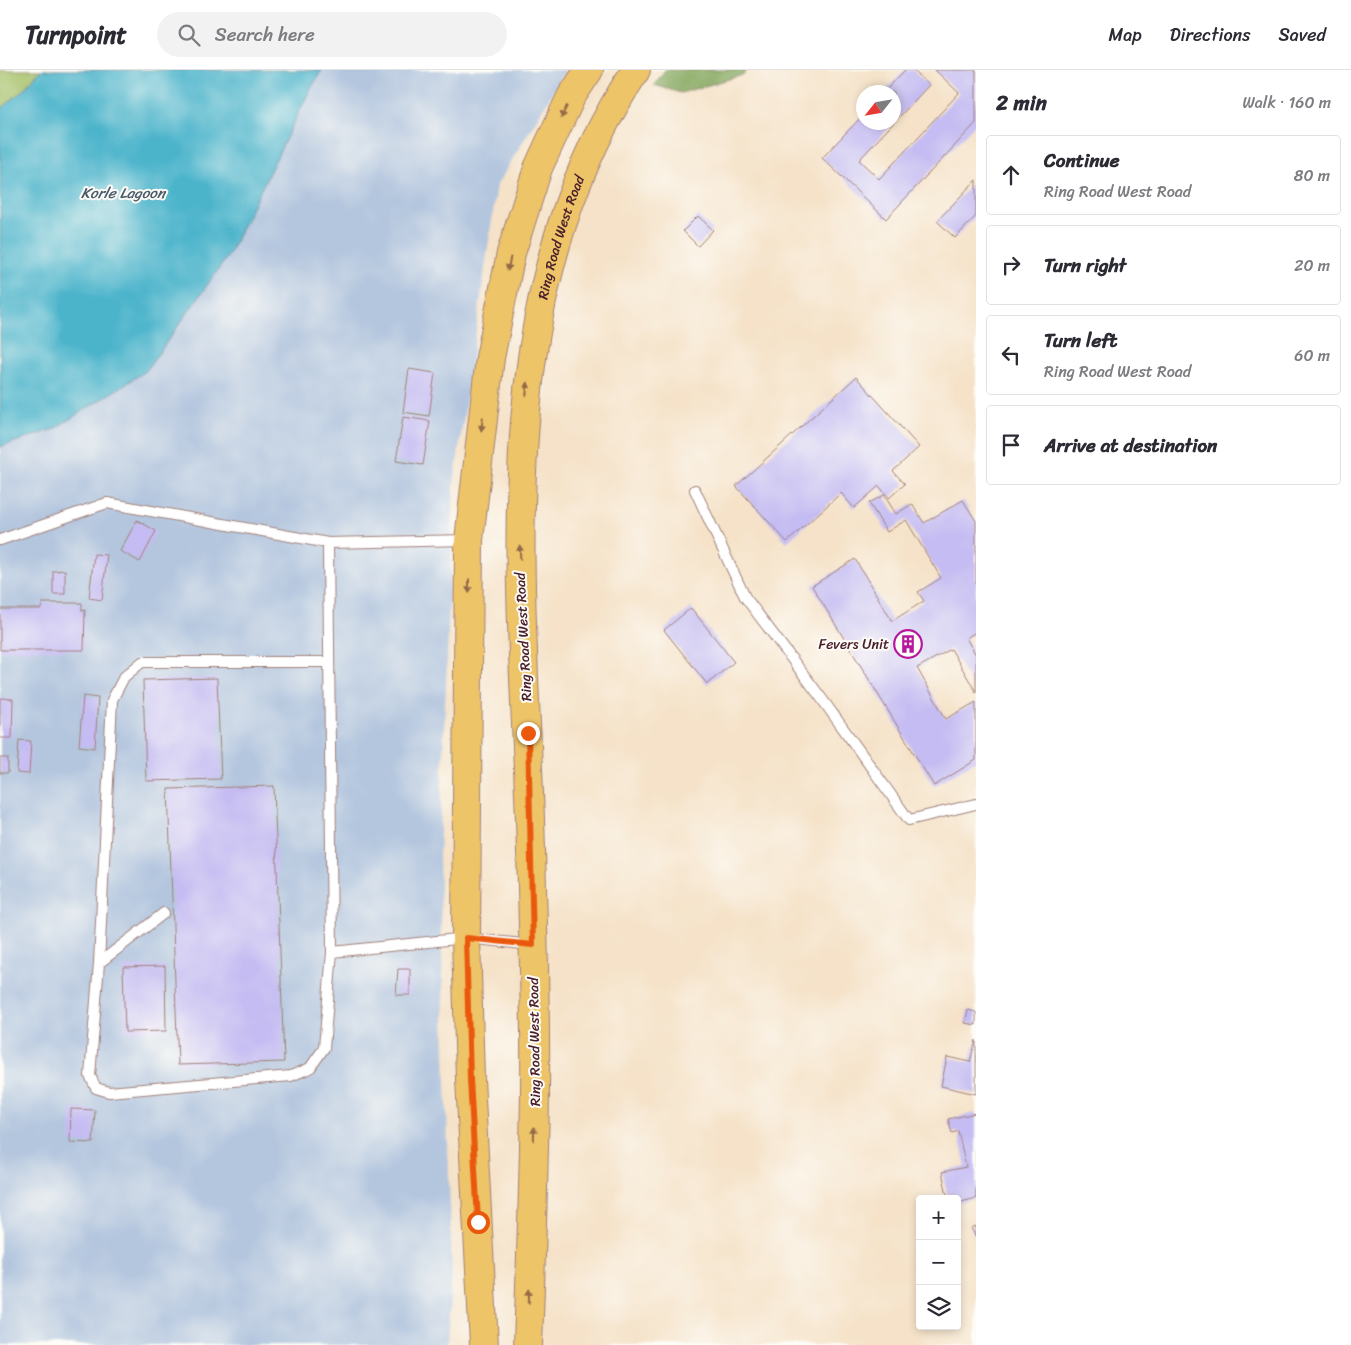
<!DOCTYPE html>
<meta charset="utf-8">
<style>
body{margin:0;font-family:Sriracha,sans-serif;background:#f2f2f3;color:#2b2b33}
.controls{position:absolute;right:15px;bottom:15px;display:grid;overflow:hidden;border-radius:5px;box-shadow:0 2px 8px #0003}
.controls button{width:45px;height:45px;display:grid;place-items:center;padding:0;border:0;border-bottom:1px solid #e1e1e2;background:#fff;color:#2b2b33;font:25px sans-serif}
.compass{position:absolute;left:856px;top:15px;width:45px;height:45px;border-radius:50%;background:#fff;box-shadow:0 2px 8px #0003;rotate:239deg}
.stop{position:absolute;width:15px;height:15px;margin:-11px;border:4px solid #ea580c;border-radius:50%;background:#fff}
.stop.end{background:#ea580c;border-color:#fff;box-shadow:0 1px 5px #0008}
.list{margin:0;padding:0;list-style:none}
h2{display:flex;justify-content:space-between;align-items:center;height:65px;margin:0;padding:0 20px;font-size:21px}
h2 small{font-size:16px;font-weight:400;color:#7c7c81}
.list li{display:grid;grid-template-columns:32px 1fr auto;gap:15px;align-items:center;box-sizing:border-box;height:80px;margin:0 10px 10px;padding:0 10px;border:1px solid #e1e1e2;border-radius:5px}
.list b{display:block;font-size:19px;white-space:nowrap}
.list p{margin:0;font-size:16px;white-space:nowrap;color:#7c7c81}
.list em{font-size:16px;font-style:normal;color:#7c7c81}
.icon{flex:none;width:28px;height:28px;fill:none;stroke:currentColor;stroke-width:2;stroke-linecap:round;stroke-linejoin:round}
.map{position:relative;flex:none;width:976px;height:1275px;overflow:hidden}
header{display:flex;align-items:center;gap:30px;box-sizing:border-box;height:70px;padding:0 25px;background:#fff;border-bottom:1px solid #e1e1e2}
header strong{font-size:24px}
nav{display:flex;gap:28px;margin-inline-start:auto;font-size:18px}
.search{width:350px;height:45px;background:#f2f2f3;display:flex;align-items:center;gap:12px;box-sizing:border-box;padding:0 18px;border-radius:28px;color:#7c7c81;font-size:19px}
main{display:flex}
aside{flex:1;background:#fff}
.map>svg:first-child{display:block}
.industrial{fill:#b4c6de}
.green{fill:#a4bf66;stroke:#776f48}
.forest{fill:#83a65b;stroke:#666243}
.water{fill:#4cb4cb;stroke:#4b6a7b}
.building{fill:#c4bcf2}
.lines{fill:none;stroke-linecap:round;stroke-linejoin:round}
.lane-casing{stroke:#a0807a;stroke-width:12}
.primary-casing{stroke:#a0807a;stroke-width:30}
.lane{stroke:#fff;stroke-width:10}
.primary{stroke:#eec469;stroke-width:28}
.oneway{fill:#946947}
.route{stroke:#ea580c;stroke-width:6}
.labels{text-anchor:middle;stroke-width:4;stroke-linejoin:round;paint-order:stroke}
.street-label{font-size:14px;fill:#4a1f2b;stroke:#fdfcf7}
.poi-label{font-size:14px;fill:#4a1f2b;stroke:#fdfcf7;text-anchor:end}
.water-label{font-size:15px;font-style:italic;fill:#4b5b6b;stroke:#fdfcf7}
</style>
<header>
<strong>Turnpoint</strong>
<div class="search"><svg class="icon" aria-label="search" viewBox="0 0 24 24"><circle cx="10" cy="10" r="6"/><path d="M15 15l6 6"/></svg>Search here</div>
<nav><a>Map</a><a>Directions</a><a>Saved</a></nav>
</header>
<main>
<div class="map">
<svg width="976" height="1275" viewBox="0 0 976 1275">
<rect width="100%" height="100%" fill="#fdfcf7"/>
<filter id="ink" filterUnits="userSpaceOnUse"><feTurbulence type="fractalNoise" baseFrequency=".02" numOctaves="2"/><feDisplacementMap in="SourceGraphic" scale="10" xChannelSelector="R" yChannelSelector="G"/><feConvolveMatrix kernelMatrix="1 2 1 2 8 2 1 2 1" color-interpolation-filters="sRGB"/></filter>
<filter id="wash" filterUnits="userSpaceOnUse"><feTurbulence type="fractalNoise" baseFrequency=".0096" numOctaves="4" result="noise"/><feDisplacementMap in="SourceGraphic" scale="20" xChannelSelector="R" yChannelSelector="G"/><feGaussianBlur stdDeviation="1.12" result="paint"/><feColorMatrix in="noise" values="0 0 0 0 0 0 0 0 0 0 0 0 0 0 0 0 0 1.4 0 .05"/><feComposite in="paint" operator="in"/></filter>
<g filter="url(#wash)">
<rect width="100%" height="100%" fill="#f5e2c8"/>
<!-- industrial -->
<path class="industrial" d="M322,0h244l-69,115 -43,299 -15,373 13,414 -5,74h-447v-898l54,-18 255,-337z"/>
<!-- green -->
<path class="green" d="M0,0h41l-17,19 -24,21z"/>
<!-- forest -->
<path class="forest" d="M665,0h82l-4,5 -62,18 -27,-8z"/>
<!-- water -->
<path class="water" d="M41,0h281l-13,22 -81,164 -82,115 -92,58 -54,18v-337l24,-21z"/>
<g id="blocks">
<!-- building -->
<path class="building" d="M905,0h8l16,15 -70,75 20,19 80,-86 -24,-23h41v53l-90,96 -64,-61 42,-44v8h30v-30h-10z
M976,110v36l-21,22 -18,-17z
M698,146l15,14 -15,16 -15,-15z
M409,299l26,4 -6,43 -26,-4z
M856,307l63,70 -26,24 12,13 -16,14 -10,-12 -25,22 -13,-15 -54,49 -51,-56z
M403,347l27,4 -7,44 -27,-4z
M884,425l12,19 16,-10 12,19 39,-23 13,21v111l-10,6 10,17v37l-25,-43 -34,19 29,51 30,-17v58l-42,26 -122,-200 43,-27 37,62 32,-20 -6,-9 23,-14 -35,-58 -19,12 -18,-29z
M137,450l19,11 -16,31 -20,-11z
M94,484l13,1 -5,45 -13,-2z
M65,500v24h-12v-23z
M42,533h40v8l3,-1 -1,40h-84v-41h41z
M691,538l43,54 -27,22 -43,-54z
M217,608l4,101 -75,2 -3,-101z
M83,626l15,2 -3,50 -16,-2z
M0,628l13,1 -1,39h-12z
M19,670l12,1 -2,33 -12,-1z
M0,688h8v15h-8z
M274,716l10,276 -106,3 -10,-276z
M165,896l1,65 -41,1 -2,-65z
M398,899h12v26h-14z
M968,940l8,2v13l-11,-2z
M976,970v54l-35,-8 6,-29 23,5z
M71,1039l24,1 -2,33 -23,-1z
M976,1043v85l-19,5v-4h-9l-6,-27 24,-5 -8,-36 -6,2 -4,-14z
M976,1156v11l-5,-9z"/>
</g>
</g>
<g filter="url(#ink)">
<use href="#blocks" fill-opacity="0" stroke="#a0807a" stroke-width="1"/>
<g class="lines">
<defs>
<path id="lane" d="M695,420l50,107 77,102 87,121 67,-16
M0,470l107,-37 221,40 140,-3
M328,473l4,409 -8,96 -14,20 -19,8 -182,16 -13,-4 -6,-12 9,-113 13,-263 12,-23 18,-15h187
M332,882l134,-14 66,7
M99,893l65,-50"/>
<g id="primary">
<path d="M484,1275l-14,-266 -4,-141 3,-398 21,-182 21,-105 27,-85 33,-71 18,-27"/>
<path id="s1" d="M528,1275c3,-85 6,-169 7,-254 1,-80 -2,-161 -4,-241 -7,-263 -49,-548 105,-780"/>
</g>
</defs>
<!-- lane casing -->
<use href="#lane" class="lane-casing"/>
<!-- primary casing -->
<use href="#primary" class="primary-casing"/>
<!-- lane -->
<use href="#lane" class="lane"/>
<!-- primary -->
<use href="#primary" class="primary"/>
</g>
<!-- one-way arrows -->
<defs><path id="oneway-solid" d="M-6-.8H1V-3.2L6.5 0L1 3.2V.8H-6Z" transform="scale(1.25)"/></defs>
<g class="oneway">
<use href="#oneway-solid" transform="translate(564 42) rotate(115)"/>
<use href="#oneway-solid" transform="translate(509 194) rotate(102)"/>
<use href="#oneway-solid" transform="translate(527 319) rotate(-83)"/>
<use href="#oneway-solid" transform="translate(482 354) rotate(97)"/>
<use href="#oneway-solid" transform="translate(520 482) rotate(-93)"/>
<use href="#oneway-solid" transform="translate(469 516) rotate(90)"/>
<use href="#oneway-solid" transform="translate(534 1064) rotate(-89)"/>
<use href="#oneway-solid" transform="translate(529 1226) rotate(-88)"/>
</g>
</g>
<g class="lines" filter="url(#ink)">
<!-- route -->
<path class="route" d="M478,1152l-8,-143 -4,-141 67,7 -5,-212"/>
</g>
<!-- icons -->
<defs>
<symbol id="building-ring" viewBox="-11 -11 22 22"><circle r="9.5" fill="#fdfcf7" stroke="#b5179e" stroke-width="1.5"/><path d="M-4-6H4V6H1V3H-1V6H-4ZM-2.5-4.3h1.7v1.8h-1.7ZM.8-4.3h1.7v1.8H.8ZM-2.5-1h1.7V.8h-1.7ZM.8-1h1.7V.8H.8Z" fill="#b5179e"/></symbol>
</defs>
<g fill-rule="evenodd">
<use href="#building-ring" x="892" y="558" width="32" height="32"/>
</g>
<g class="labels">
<!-- street labels -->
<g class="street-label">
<text dy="5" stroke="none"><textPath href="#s1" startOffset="1112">Ring Road West Road</textPath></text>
<text transform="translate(523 567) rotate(-93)" y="5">Ring Road West Road</text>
<text transform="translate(534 972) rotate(-91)" y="5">Ring Road West Road</text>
</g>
<!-- poi labels -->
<g class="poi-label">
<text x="889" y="579">Fevers Unit</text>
</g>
<!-- water labels -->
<g class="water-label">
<text x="123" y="128">Korle Lagoon</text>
</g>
</g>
</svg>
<div class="controls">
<button>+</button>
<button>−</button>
<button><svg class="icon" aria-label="layers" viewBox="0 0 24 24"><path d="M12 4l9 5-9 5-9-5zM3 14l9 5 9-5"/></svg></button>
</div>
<svg class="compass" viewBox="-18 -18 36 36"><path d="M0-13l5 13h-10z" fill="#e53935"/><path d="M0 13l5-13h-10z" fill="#7c7c81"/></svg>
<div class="stop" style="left:478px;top:1152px"></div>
<div class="stop end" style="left:528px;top:663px"></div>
</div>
<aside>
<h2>2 min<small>Walk · 160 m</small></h2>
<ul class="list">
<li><svg class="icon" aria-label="ahead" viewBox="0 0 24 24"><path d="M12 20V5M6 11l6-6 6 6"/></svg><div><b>Continue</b><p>Ring Road West Road</p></div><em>80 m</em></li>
<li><svg class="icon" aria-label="right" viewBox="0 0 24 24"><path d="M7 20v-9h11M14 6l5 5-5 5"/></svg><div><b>Turn right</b></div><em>20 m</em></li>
<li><svg class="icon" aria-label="left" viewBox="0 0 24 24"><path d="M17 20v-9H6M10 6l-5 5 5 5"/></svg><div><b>Turn left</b><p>Ring Road West Road</p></div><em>60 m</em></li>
<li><svg class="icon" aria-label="arrive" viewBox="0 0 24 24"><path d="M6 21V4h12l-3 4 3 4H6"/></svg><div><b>Arrive at destination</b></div></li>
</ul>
</aside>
</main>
